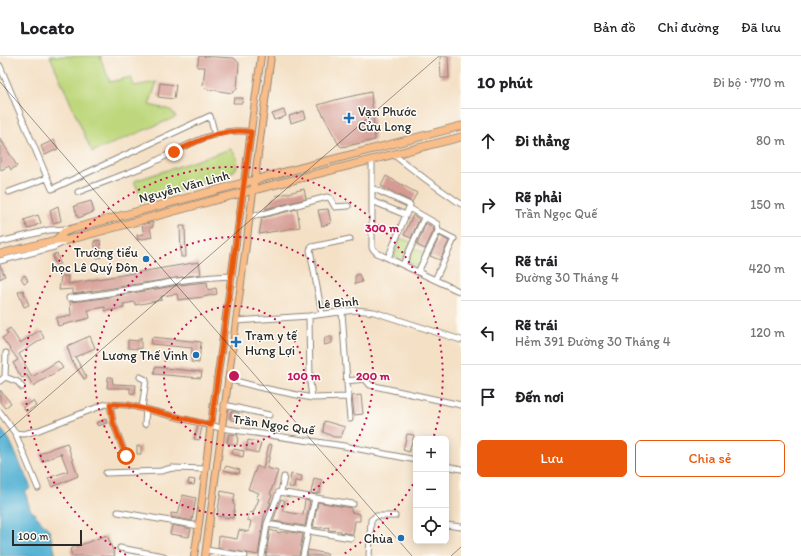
<!DOCTYPE html>
<html lang="vi">
<meta charset="utf-8">
<style>
body{margin:0;font-family:Itim,sans-serif;background:#f2f2f2;color:#202124}
.controls{position:absolute;right:12px;bottom:12px;display:grid;overflow:hidden;border-radius:6px;box-shadow:0 2px 10px #0003}
.controls button{width:36px;height:36px;display:grid;place-items:center;padding:0;border:0;border-bottom:1px solid #e0e0e0;background:#fff;color:#202124;font:20px sans-serif}
.scale{position:absolute;left:12px;bottom:10px;width:70px;box-sizing:border-box;padding-left:4px;border:2px solid #2b2b2b;border-top:0;font-size:11px;line-height:14px;white-space:nowrap;color:#2b2b2b;-webkit-text-stroke:3px #fdfcf7;paint-order:stroke}
.stop{position:absolute;width:12px;height:12px;margin:-9px;border:3px solid #ea580c;border-radius:50%;background:#fff}
.stop.end{background:#ea580c;border-color:#fff;box-shadow:0 1px 4px #0008}
.list{margin:0;padding:0;list-style:none}
h2{display:flex;justify-content:space-between;align-items:center;height:52px;margin:0;padding:0 16px;font-size:17px}
h2 small{font-size:13px;font-weight:400;color:#757577}
.list li{display:grid;grid-template-columns:26px 1fr auto;gap:12px;align-items:center;box-sizing:border-box;height:64px;padding:0 16px;border-top:1px solid #e0e0e0}
.list b{display:block;font-size:15px;white-space:nowrap}
.list p{margin:0;font-size:13px;white-space:nowrap;color:#757577}
.list em{font-size:13px;font-style:normal;color:#757577}
.actions{display:flex;gap:8px;padding:12px 16px}
.actions a{flex:1;padding:9px 0;border:1px solid #ea580c;border-radius:6px;text-align:center;font-size:14px;color:#ea580c}
.actions .main{background:#ea580c;color:#fff}
.icon{flex:none;width:22px;height:22px;fill:none;stroke:currentColor;stroke-width:2;stroke-linecap:round;stroke-linejoin:round}
.map{position:relative;flex:none;width:461px;height:500px;overflow:hidden}
header{display:flex;align-items:center;gap:24px;box-sizing:border-box;height:56px;padding:0 20px;background:#fff;border-bottom:1px solid #e0e0e0}
header strong{font-size:19px}
nav{display:flex;gap:22px;margin-inline-start:auto;font-size:14px}
main{display:flex}
aside{flex:1;background:#fff}
.map>svg:first-child{display:block}
.green{fill:#bed77b;stroke:#748153}
.water{fill:#56b3d4;stroke:#406f80}
.building{fill:#d59b93}
.lines{fill:none;stroke-linecap:round;stroke-linejoin:round}
.minor-casing{stroke:#908678;stroke-width:7}
.major-casing{stroke:#908678;stroke-width:8}
.highway-casing{stroke:#908678;stroke-width:9}
.minor{stroke:#fff;stroke-width:5}
.major{stroke:#f9bd89;stroke-width:6}
.highway{stroke:#f9bd89;stroke-width:7}
.route{stroke:#ea580c;stroke-width:5}
.ticks{fill:none;stroke:#2b2b2b;stroke-width:1;stroke-opacity:0.45}
.ring{fill:none;stroke:#c2185b;stroke-width:2;stroke-dasharray:2 4}
.poi-dot{fill:#1f6fb2;stroke:#fdfcf7;stroke-width:1.5}
.labels{text-anchor:middle;stroke-width:3;stroke-linejoin:round;paint-order:stroke}
.poi-label{font-size:13px;fill:#2b2b2b;stroke:#fdfcf7;text-anchor:end}
.street-label{font-size:13px;fill:#2b2b2b;stroke:#fdfcf7}
.centre{fill:#c2185b;stroke:#fdfcf7;stroke-width:2}
.ring-label{font-size:12px;text-anchor:middle;font-weight:bold;fill:#c2185b;stroke:#fdfcf7;stroke-width:3;stroke-linejoin:round;paint-order:stroke}
</style>
<header>
<strong>Locato</strong>
<nav><a>Bản đồ</a><a>Chỉ đường</a><a>Đã lưu</a></nav>
</header>
<main>
<div class="map">
<svg width="461" height="500" viewBox="0 0 461 500">
<rect width="100%" height="100%" fill="#fdfcf7"/>
<filter id="ink" filterUnits="userSpaceOnUse"><feTurbulence type="fractalNoise" baseFrequency=".025" numOctaves="2"/><feDisplacementMap in="SourceGraphic" scale="8" xChannelSelector="R" yChannelSelector="G"/><feConvolveMatrix kernelMatrix="1 2 1 2 8 2 1 2 1" color-interpolation-filters="sRGB"/></filter>
<filter id="wash" filterUnits="userSpaceOnUse"><feTurbulence type="fractalNoise" baseFrequency=".012" numOctaves="4" result="noise"/><feDisplacementMap in="SourceGraphic" scale="16" xChannelSelector="R" yChannelSelector="G"/><feGaussianBlur stdDeviation="0.9" result="paint"/><feColorMatrix in="noise" values="0 0 0 0 0 0 0 0 0 0 0 0 0 0 0 0 0 1.4 0 .05"/><feComposite in="paint" operator="in"/></filter>
<g filter="url(#wash)">
<rect width="100%" height="100%" fill="#f4e0c5"/>
<!-- green -->
<path class="green" d="M50,0h52l-2,1 10,25 21,-5 3,9 23,-4 -8,23 22,5 5,7 -84,35z
M231,93c6,7 10,14 3,22l-91,31 -9,-21z
M400,182l11,4 -7,18 -10,-4z
M413,191l12,6 -6,14 -12,-5z"/>
<!-- water -->
<path class="water" d="M0,372l9,11 22,49 -6,4 5,17 19,21 7,26h-56z"/>
<g id="blocks">
<!-- building -->
<path class="building" d="M199,0l35,2 5,5 -2,26 -5,4 -25,-4 -4,-4 2,-18h-8z
M440,0h8l1,22h-8z
M160,27l16,2 -2,14 -16,-2z
M371,36l4,48 -33,7 -3,-2 -21,-40 21,-6z
M234,42h9l-1,5h-9z
M284,54l2,6 -12,4 -2,-6z
M304,55l2,7 -15,5 -2,-7z
M0,82l17,28 -6,4 -2,-4 -8,4 -1,-2z
M54,84l4,9 -13,6 -4,-9z
M386,120l31,17 -5,9 -31,-16z
M304,133l2,10 -41,10 11,-13z
M91,145l3,11 -16,6 -4,-12z
M58,150l3,15 -8,2 -3,-13z
M297,153l3,18 -41,7 3,-16z
M328,153l3,14 -9,3 -4,-16z
M38,159l3,8 -13,6 -4,-9z
M413,159l6,4 -8,19 -7,-3z
M153,166v5l-3,1 2,9 -14,3 -1,-5 7,-1 -2,-9z
M426,167l7,4 1,3 -9,19 -8,-4z
M180,170h5l1,31h-5z
M440,180l9,5 -9,19 -10,-4z
M100,184l2,17 -5,1 -3,-17z
M57,197l3,11 -5,1 -2,-10z
M199,206l2,12 -121,19 -7,1v-5l-14,1 2,-14h7v8z
M0,209l5,11 -5,3z
M359,218l3,8 -7,2v-8z
M25,219l3,6 -4,2 -3,-5z
M207,226l1,8 8,-2 1,6 -14,3 -25,3 -1,-6 -16,2 1,4 -27,5v-3l-12,2 1,4 -19,3v-4l-17,3 2,8 -32,8 -2,-8 15,-3 -1,-13 34,-4 75,-13z
M23,234l6,15 -5,2 -6,-15z
M10,272l10,15 20,-13 4,8 -25,16 13,23 26,-16 5,7 -30,18 -6,-11 -5,3 -9,-15 5,-3 -16,-22 6,-4 -2,-3z
M90,280l5,12 -20,9 12,20 -3,2 -12,-18 -5,-15z
M141,281v12l-13,-1v-8l10,1z
M152,281l49,5 -2,21 -8,-1 1,-14 -41,-4z
M325,281h7v6l-8,2z
M155,311l47,5 -1,6 -47,-4z
M108,321h4l1,7 23,1 -1,9 -5,-1v-5h-23z
M0,334l11,13 -6,5 -5,-6z
M361,339l2,19 -9,1 -2,-19z
M33,345l3,5 -10,6 -3,-5z
M231,355l8,2 -1,8 -7,-1 -1,-2z
M106,363l1,4 -9,3 -2,-3z
M324,365l21,6 -4,10h-7l-11,-5z
M198,370l4,1 -3,13 -5,-1z
M229,378l9,1 -1,10 -10,-2z
M407,378l7,1 -5,17 -6,-2z
M248,384l13,3 -3,10 -12,-3z
M67,387l11,33 -26,11 -4,-9 20,-7 -7,-18 -19,9 -2,-8 15,-7z
M269,388l3,1 -5,23 11,3 -8,23 2,1 -3,7 2,1 -7,13 -6,39 -40,-7 1,-12 18,3 2,-9 10,2 2,-11 -4,-1 3,-8 3,1 6,-14 -3,-1 3,-5 -11,-4 9,-23 6,3z
M137,390h4v8h-4z
M233,393l11,2 -1,6 -11,-3z
M226,410l14,4 -1,4 -15,-4z
M291,418l11,2 -1,6 -6,-1 -1,7 -5,-1z
M314,422l8,2 -2,13h-3v1l-6,-1z
M189,423l6,1 -1,5 -6,-1z
M221,435l14,3 -2,10 2,1 -2,13 -16,-2z
M183,439l13,3 -4,23 -21,-4v-4l7,1z
M281,443l4,2 -3,10 21,4 2,-15 5,1 -5,25 -32,-5z
M318,446l33,6v4l9,2v7h-5l-2,13 -13,-2 1,-1 -13,-1 1,-3 -9,1 -7,-1z
M172,469l19,4 -2,8 -19,-3z
M270,474l10,3v-1h11l12,2 -4,22h-33z
M107,479l8,21h-43l-2,-7z
M308,494l20,4 -1,2h-20z"/>
</g>
</g>
<g filter="url(#ink)">
<use href="#blocks" fill-opacity="0" stroke="#908678" stroke-width="1"/>
<g class="lines">
<defs>
<path id="minor" d="M0,10l52,123 158,-73 5,19
M394,99l34,26 33,23
M372,104v88l5,5 84,39
M372,132l38,17 -22,53
M9,136l38,-14
M78,136c24,-9 48,-18 72,-28 31,-15 65,-38 101,-32
M372,145l34,14
M409,152l28,16 1,7 16,8 -19,41
M250,160l17,-3 60,-16 3,1 5,9 13,-1
M0,186l49,-12 18,-1
M0,205l54,-14 12,-6
M403,209l21,-47
M418,216l20,-41
M69,242c31,-2 61,-9 92,-14 23,-5 47,-7 70,-8
M342,256l6,85
M322,258l-12,-64 2,-3 38,-8
M236,265l73,-5 46,-6 19,2 87,28
M5,321l13,5 4,5
M140,321l6,3 -4,28
M228,323l30,8 54,11 -2,-16 -1,-66
M0,325l5,-4 1,-24
M346,325l19,-2 5,6 91,20
M312,342l36,-1 2,22
M110,348l3,18 13,34
M224,349l45,10
M0,356l15,21 23,55
M145,368l1,-15
M15,377l9,1 15,-4 67,-26 22,1 93,23 123,18 72,14
M446,410l15,3
M106,417l55,-2 11,-3 34,1
M281,436l3,-15
M118,456l81,14
M267,468l12,-32 74,12
M446,469l15,2
M120,492l43,8
M206,494l39,6
M262,500l5,-32 84,14
M303,500l12,-58
M369,500l2,-36 5,-4h19"/>
<path id="major" d="M194,500c8,-44 11,-88 17,-132 17,-123 34,-245 50,-368
M205,500l66,-500"/>
<path id="highway" d="M56,184l8,-8 8,-3 171,-46 218,-57
M0,198l56,-14h12l154,-42 239,-61"/>
</defs>
<!-- minor casing -->
<use href="#minor" class="minor-casing"/>
<!-- major casing -->
<use href="#major" class="major-casing"/>
<!-- highway casing -->
<use href="#highway" class="highway-casing"/>
<!-- minor -->
<use href="#minor" class="minor"/>
<!-- major -->
<use href="#major" class="major"/>
<!-- highway -->
<use href="#highway" class="highway"/>
</g>
</g>
<g class="lines" filter="url(#ink)">
<!-- route -->
<path class="route" d="M126,400l-13,-34 -3,-18 18,1 83,20 40,-293c-29,-5 -52,9 -77,20"/>
</g>
<!-- ticks -->
<path class="ticks" d="M0,26l412,474M0,382l439,-382M451,500l10,-9"/>
<!-- distance rings -->
<g class="ring">
<circle cx="234" cy="320" r="70"/>
<circle cx="234" cy="320" r="139"/>
<path d="M416 423A209 209 0 0 1 342 499M126 499A209 209 0 1 1 433 383"/>
</g>
<!-- markers -->
<g class="poi-dot">
<path d="M347 56h4v4h4v4h-4v4h-4v-4h-4v-4h4z"/>
<circle cx="146" cy="203" r="4"/>
<path d="M234 280h4v4h4v4h-4v4h-4v-4h-4v-4h4z"/>
<circle cx="196" cy="299" r="4"/>
<circle cx="401" cy="482" r="4"/>
</g>
<g class="labels">
<!-- poi labels -->
<g class="poi-label">
<text x="358" y="60" text-anchor="start">Vạn Phước<tspan x="358" dy="15">Cửu Long</tspan></text>
<text x="138" y="201">Trường tiểu<tspan x="138" dy="15">học Lê Quý Đôn</tspan></text>
<text x="245" y="284" text-anchor="start">Trạm y tế<tspan x="245" dy="15">Hưng Lợi</tspan></text>
<text x="188" y="304">Lương Thế Vinh</text>
<text x="393" y="487">Chùa</text>
</g>
<!-- street labels -->
<g class="street-label">
<text transform="translate(184 130) rotate(-15)" y="5">Nguyễn Văn Linh</text>
<text transform="translate(338 246) rotate(-5)" y="5">Lê Bình</text>
<text transform="translate(274 368) rotate(8)" y="5">Trần Ngọc Quế</text>
</g>
</g>
<circle cx="234" cy="320" r="6" class="centre"/>
<g class="ring-label">
<text x="382" y="176">300 m</text>
<text x="304" y="324">100 m</text>
<text x="373" y="324">200 m</text>
</g>
</svg>
<div class="controls">
<button>+</button>
<button>−</button>
<button><svg class="icon" aria-label="locate" viewBox="0 0 24 24"><circle cx="12" cy="12" r="6"/><path d="M12 2v4M12 18v4M2 12h4M18 12h4"/></svg></button>
</div>
<div class="scale">100 m</div>
<div class="stop" style="left:126px;top:400px"></div>
<div class="stop end" style="left:174px;top:96px"></div>
</div>
<aside>
<h2>10 phút<small>Đi bộ · 770 m</small></h2>
<ul class="list">
<li><svg class="icon" aria-label="ahead" viewBox="0 0 24 24"><path d="M12 20V5M6 11l6-6 6 6"/></svg><div><b>Đi thẳng</b></div><em>80 m</em></li>
<li><svg class="icon" aria-label="right" viewBox="0 0 24 24"><path d="M7 20v-9h11M14 6l5 5-5 5"/></svg><div><b>Rẽ phải</b><p>Trần Ngọc Quế</p></div><em>150 m</em></li>
<li><svg class="icon" aria-label="left" viewBox="0 0 24 24"><path d="M17 20v-9H6M10 6l-5 5 5 5"/></svg><div><b>Rẽ trái</b><p>Đường 30 Tháng 4</p></div><em>420 m</em></li>
<li><svg class="icon" aria-label="left" viewBox="0 0 24 24"><path d="M17 20v-9H6M10 6l-5 5 5 5"/></svg><div><b>Rẽ trái</b><p>Hẻm 391 Đường 30 Tháng 4</p></div><em>120 m</em></li>
<li><svg class="icon" aria-label="arrive" viewBox="0 0 24 24"><path d="M6 21V4h12l-3 4 3 4H6"/></svg><div><b>Đến nơi</b></div></li>
</ul>
<div class="actions"><a class="main">Lưu</a><a>Chia sẻ</a></div>
</aside>
</main>
